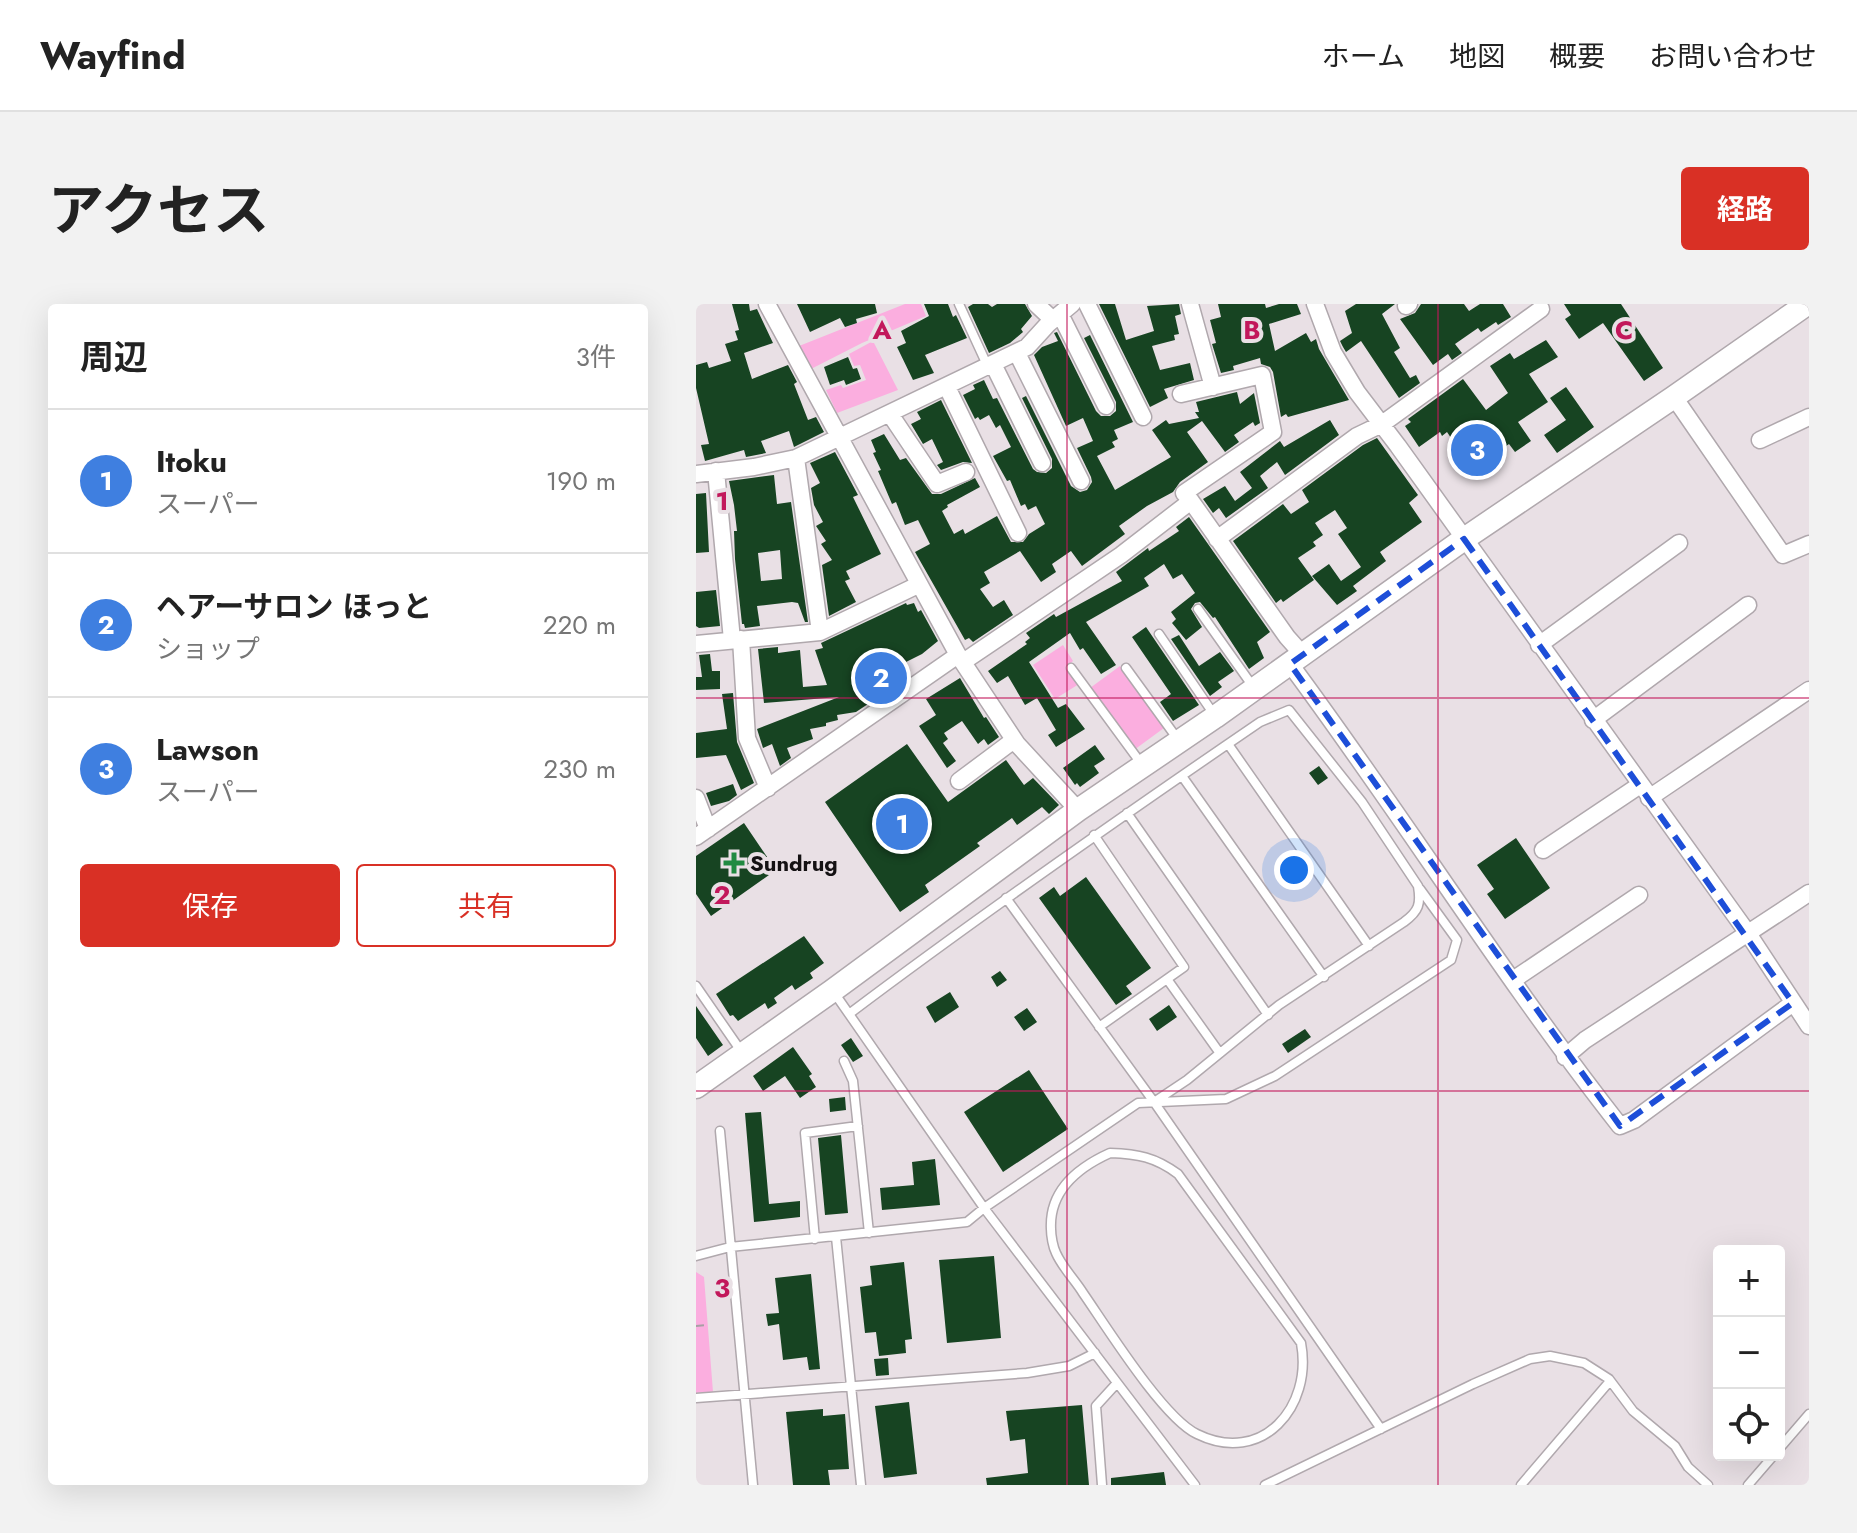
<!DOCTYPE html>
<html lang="ja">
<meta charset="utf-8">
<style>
body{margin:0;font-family:Jost,"Noto Sans JP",sans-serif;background:#f2f2f2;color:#222}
.controls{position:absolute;right:24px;bottom:24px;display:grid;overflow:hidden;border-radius:8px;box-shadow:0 8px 32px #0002}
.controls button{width:72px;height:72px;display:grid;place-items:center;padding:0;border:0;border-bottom:2px solid #e0e0e0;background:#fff;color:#222;font:40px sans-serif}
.you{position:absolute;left:598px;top:566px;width:28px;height:28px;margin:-20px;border:6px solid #fff;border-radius:50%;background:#1a73e8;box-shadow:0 0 0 12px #1a73e833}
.badge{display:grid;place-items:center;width:52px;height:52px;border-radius:50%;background:#d93025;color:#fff;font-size:26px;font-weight:700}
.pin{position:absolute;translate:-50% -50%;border:4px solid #fff;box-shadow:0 2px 8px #0006}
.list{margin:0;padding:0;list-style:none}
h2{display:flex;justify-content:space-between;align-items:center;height:104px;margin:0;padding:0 32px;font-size:34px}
h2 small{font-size:26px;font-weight:400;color:#767676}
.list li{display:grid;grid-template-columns:52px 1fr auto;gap:24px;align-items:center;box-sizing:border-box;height:144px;padding:0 32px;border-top:2px solid #e0e0e0}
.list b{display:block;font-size:30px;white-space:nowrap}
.list p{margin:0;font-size:26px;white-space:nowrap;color:#767676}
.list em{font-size:26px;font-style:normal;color:#767676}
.actions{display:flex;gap:16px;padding:24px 32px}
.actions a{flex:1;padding:18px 0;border:2px solid #d93025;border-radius:8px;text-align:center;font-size:28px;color:#d93025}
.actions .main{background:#d93025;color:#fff}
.icon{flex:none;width:44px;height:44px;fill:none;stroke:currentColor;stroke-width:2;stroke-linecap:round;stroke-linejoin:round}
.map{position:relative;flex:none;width:1113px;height:1181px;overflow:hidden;border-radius:8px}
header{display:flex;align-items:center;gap:48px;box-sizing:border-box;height:112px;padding:0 40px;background:#fff;border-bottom:2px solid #e0e0e0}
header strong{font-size:38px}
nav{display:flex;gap:44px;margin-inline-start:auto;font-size:28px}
.intro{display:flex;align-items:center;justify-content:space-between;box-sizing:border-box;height:192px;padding:0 48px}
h1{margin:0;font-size:56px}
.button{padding:20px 36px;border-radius:8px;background:#d93025;color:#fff;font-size:28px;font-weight:700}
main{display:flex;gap:48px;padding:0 48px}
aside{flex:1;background:#fff;border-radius:8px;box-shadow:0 8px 32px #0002}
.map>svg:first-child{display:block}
.green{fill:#fbaedf}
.building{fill:#174422;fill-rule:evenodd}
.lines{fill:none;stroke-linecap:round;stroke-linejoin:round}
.lane-casing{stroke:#b0a8ad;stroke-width:11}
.street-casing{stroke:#b0a8ad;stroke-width:19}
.secondary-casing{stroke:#b0a8ad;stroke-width:25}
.path{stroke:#a7a0a4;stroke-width:2;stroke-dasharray:8 4;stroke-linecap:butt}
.lane{stroke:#fff;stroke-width:8}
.street{stroke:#fff;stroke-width:16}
.secondary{stroke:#fff;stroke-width:22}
.marked{fill:none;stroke:#1d4ed8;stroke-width:6;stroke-dasharray:16 10;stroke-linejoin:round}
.grid{fill:none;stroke:#c2185b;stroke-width:2;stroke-opacity:0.55}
.poi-dot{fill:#218a41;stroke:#e9e0e5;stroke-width:3}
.labels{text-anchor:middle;stroke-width:8;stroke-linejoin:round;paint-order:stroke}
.poi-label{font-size:22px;font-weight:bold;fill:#141113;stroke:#e9e0e5;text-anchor:start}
.grid-label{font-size:26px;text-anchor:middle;font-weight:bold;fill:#c2185b;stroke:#e9e0e5;stroke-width:8;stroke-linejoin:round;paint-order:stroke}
</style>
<header>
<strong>Wayfind</strong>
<nav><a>ホーム</a><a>地図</a><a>概要</a><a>お問い合わせ</a></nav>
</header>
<div class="intro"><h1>アクセス</h1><a class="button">経路</a></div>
<main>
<aside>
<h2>周辺<small>3件</small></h2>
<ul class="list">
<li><span class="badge" style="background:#3f7fe0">1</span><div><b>Itoku</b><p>スーパー</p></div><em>190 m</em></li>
<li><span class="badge" style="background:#3f7fe0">2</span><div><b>ヘアーサロン ほっと</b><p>ショップ</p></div><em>220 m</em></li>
<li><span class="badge" style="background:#3f7fe0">3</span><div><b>Lawson</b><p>スーパー</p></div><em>230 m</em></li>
</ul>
<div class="actions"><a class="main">保存</a><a>共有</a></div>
</aside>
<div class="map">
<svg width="1113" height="1181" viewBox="0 0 1113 1181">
<rect width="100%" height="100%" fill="#e9e0e5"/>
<!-- green -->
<path class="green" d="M209,0h16l5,12 -64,27 -53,27 -10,-24z
M177,37l25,49 -61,23 -11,-23 15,-5 2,3 23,-8 -6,-15 -6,1 -5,-12z
M367,341l10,16 -6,5 12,18 -24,15 -22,-34z
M424,362l44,62 -30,22 -44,-62z
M0,968l8,5 9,115 -17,1z"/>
<!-- building -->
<path class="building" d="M36,0h17l1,7 7,-2 16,34 -29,10 8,26 36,-14 9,17 -3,2 14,36 8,-3 8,15 -30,15 -5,-16 -28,10 5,12 -20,4 -2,-7 -39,11 -4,-16 8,-1 -13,-56v-23l11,-3 2,6 22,-7 -6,-17 13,-4 -3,-9 4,-1z
M101,0h78l2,9 -21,6 1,4 -12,4 -5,-9 -30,14z
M228,0h24l5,13 3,-2 11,23 -42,17 9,18 -21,7 -16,-33 9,-4 -5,-12 28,-15z
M277,0h15l4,3 5,-3h28l7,12 -11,13 2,3 -13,11 -21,10 -21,-46z
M403,0h16l11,36 28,-9 -7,-25 32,-2 2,10 -6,2 4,18 -5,1 1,5 -23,6 8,24 30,-7 4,17 -30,9 4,9 -18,9z
M522,0h47l1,4 13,-4h18l4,10 -32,10 6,27 31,-18 5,9 5,-3 3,10 30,51 -61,17 -2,-3 -5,3 -8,-45 -3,-5 -9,-3 -1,-6 -27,8 1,4 -13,3 -9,-29 4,-1 -6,-23 11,-3z
M660,0h39l-13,10 18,34 -6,4 16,26 6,-3 4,8 -21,15 -38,-57 -15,11 -3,-5 -3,-6 12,-8 -7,-22z
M725,0h43l5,7 11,-7h23l8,13 -13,8 -2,-3 -15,10 -3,-4 -23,16 7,9 -10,7 -4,-6 -15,11 -33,-46 15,-6z
M868,0h57l42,64 -19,13 -41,-58 -24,16 -14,-20 6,-4z
M361,28l39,79 5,5h9l6,-5v-9l-32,-64 6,-3 43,87 -19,8 4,9 -6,3 3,5 -18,9 18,34 56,-33 -19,-27 14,-10 3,4 30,-6 -4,-6h4l-3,-10 41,-10 3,12 14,-11 6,30 -5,3 -2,-4 -19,13 5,7 -14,10 -23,-31 -15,11 21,30 -28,20 -7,10 -26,14 -28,20 6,8 -43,32 -11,-15 -19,13 4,8 -15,10 -21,-31 -36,21 6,11 -10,6 13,18 11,-7 9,15 -40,27 -4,-4 -4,2 -50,-88 15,-8 -12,-24 -13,5 -9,-23 -4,2 -14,-33 3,-1 -8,-17 3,-1 -5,-12 13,-6 16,26 6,-2 26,36h9l34,-16 5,9 -33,18 1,2 -6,4 12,23 9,-5 2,5 32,-18 14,26h12l6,-8 16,-10 -9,-18 -8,4 -3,-6 -4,2 -11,-26 -3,1 -14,-25 18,-9 -11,-22 -4,3 -7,-13 -9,5 -2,-3 -3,2 -12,-24 12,-6 -2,-4 11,-5 9,19 4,-1 36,71 4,3 9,1 6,-5v-9l-30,-61 4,-2 45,90 9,6 7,-2 5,-8 -1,-5 -14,-29 16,-7 -10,-23 -17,8 -32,-71 8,-8 16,-6 -4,-8z
M850,36l12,17 -29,17 19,28 -30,20 13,19 -16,11 -6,-8 -37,25 -25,-37 -5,4 -2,-4 -21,15 -14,-21 6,-4 -3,-3 55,-40 23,31 22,-17 -18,-27 20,-13 4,6z
M152,53l5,12 4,-1 4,11 -15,6 -2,-5 -14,5 -6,-18z
M870,83l28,40 -37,26 -13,-18 22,-15 -16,-22z
M245,96l31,63 -9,-1 -22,8 -4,-5 6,-3 -11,-23 -9,5 -12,-20 10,-5 -4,-7z
M634,116l9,15 -54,40 -8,-13 -17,14 8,12 -42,30 -7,-10 -6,5 -10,-14 22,-13 10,15 17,-13 -12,-16 40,-31 4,6z
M681,134l41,57 -9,8 13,19 -42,30 6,9 -33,25 4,5 -20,14 -25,-29 17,-12 12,17 20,-14 -23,-33 9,-6 -12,-18 -20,13 8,12 -10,7 3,4 -18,12 16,22 -31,22 -2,-3 -5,4 -43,-62 50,-37 8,10 18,-12 -7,-12 61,-45z
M139,148l23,43 -5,2 28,57 -35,17 4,8 -5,2 11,21 -27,14 -7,-51 10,-5 -11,-16 5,-3 -10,-15 7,-4 -9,-17 -3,-17 9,-5 -10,-20z
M78,171l3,29 14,-2 17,120h-3l-7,-19 -6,-1 -35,4 3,20 -15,2 -1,-4h-2l-7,-65 -1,-28h3l-3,-26 -5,-24zM84,246l2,29 -21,2 -3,-28z
M10,189l3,59 -13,1v-59z
M493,213l81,115 -13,10 7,16 -15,11 -34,-52 -2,1 -13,-16 -5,1 -4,6 11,18 -16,13 -14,-17 4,-4 -5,-7 24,-19 -13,-19 -9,5 -9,-15 -20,14 5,8 -63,36 30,43 -15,9 -18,-26 -3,2 -10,-17 -41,29 29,46 8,-4 19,25 -29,18 -8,-12 8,-5 -19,-32 -12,7 -17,-29 -11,7 -9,-12 39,-27 -2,-2 5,-4 -4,-5 28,-19 2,3 66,-36 -6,-9 32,-24 1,3 30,-20 -3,-4z
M20,286l4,36 -21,2 -3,-2v-34z
M210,299l1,2 7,-2 4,9 3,-2 17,31 -16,13 -20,10 3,6 -17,8 4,9 -25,14 1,3 -12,8 -19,3 1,5 -12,3v3l-16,3 3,10 -26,9 4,10 -11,8 -8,-22 -9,4 -6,-19 82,-32 -75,6 -6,-54 20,-2v6l22,-3 3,37 24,-2 -12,-35 8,-2 -2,-5z
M450,323l53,78 -26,16 -13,-19 11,-8 -39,-57z
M483,331l20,31 21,-14 14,19 -16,11 4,5 -12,9 -39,-57z
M14,350l2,17h8v18l-24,1v-13h6l-3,-22z
M264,374l24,40 2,-1 13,20 -11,8 -4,-6 -6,5 -16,-23 -18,12 4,6 -5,4 13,18 -9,7 -28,-42 17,-11 -10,-16z
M37,389l4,49 17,41 -13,7 -15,-35 -30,3v-25l31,-4 -5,-35z
M211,440l41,58 58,-42 18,25 9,-7 26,27 -10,9 -7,-7 -25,18 -5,-7 -35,25 3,3 -55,39 4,7 -29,20 -75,-110z
M399,441l10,14 -11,7 5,7 -19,14 -3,-4 -2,2 -12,-17z
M623,462l9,12 -10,7 -9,-12z
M37,480l4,11 -8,6 -18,5 -5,-13z
M48,519l32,47 -65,46 -15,-22v-38z
M820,534l34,50 -45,31 -18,-25 7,-5 -17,-24z
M390,573l65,91 -25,18 6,8 -16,11 -77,-107 15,-11 6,9z
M108,632l20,27 -14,10 3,5 -18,12 -3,-5 -18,13 3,5 -9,6 -3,-6 -27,18 -5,-6 -3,1 -14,-22z
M304,667l7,9 -10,7 -6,-10z
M254,688l9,15 -24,16 -9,-16z
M473,701l8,12 -20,14 -8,-12z
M0,702l27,39 -15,11 -12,-18z
M331,704l10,14 -13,9 -10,-14z
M609,725l6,8 -23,16 -6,-9z
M155,734l12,18 -10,6 -12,-17z
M97,743l19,27 -3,2 7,11 -16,11 -15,-22 -22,15 -10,-15z
M333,766l39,59 -65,43 -39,-60z
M149,793l1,13 -16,2 -1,-13z
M65,808l8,92 31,-3v16l-46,5 -9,-109z
M145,831l7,78 -23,2 -7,-77z
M239,855l5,46 -58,5 -2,-22 34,-3 -2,-23z
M298,952l7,82 -54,5 -8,-83z
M208,958l8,77 -7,1 1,13 -27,3 -3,-24 -11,1 -5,-46 12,-2 -2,-19z
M115,970l9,95 -11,1 -2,-13 -24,3 -4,-36 -11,2 -2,-12 13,-1 -4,-35z
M192,1054l1,17 -13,1 -2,-17z
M213,1098l8,72 -33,4 -9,-72z
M386,1101l7,80h-102l-1,-7 42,-5 -3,-34 -15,2 -4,-30z
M127,1105v7l22,-2 4,55 -21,1 2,15h-37l-7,-73z
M468,1168l2,13h-55v-7z"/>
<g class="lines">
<defs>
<path id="lane" d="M263,0l29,63
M502,305l56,79
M463,330l56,82
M375,364l72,98
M430,364l53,73
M532,440l141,202
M486,472l142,201
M431,509l141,202
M398,531l90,132 -85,60
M310,594l148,204 227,327
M471,675l52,73
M0,682l45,65
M137,687l151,217 211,277
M153,710c134,-101 272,-197 411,-292l29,-12 73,92 56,84c3,18 1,25 -14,36l-125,83 -92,75 -33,22
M148,757l9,20 16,152
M24,827l33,354
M414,849c28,1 45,4 68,21l123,169c12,64 -39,123 -104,91 -34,-16 -91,-108 -114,-141 -8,-13 -21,-26 -27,-40 -3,-6 -5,-17 -5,-24 -2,-39 28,-62 59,-76z
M140,933l25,248
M119,935l-10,-106 53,-7
M0,952l34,-9 237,-25 17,-14 154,-105 88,-4 49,-23 176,-116 6,-20 -37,-51
M0,1094l331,-25 42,-7 26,-13
M1083,1145l30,-35
M406,1181l-6,-79 21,-23
M569,1181l208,-101 57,-25 20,-3 34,7 25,16 24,32 42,35 13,21 20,18
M825,1181l89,-104
M1052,1181l26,-30"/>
<path id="street" d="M71,0l191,351 59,89 61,66
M340,0l17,16
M391,0l56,113
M494,0l23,83
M619,0l18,48 24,40 41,54 349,486 62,94
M710,2l3,-2
M364,10l46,92
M321,49l64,128
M297,60l49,99
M251,83l71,146
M485,90l81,-19 11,57 -89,61 7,8
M978,93l109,158 26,-11
M194,110l47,70 29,-12
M1064,136l49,-23
M100,154l24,174
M20,167l16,169
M0,170l58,-7 42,-9 231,-111 21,-23 24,-20
M521,235l140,-103 25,-12 159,-115
M45,335l6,99 21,50
M0,340l124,-12 98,-47
M843,341l140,-102
M267,358l158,-107 70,-54 96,136 16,18
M594,360c113,152 213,313 330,462l14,-6 159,-117
M897,416l155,-115
M263,477l55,-41
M0,494l12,31
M953,494l160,-108
M0,533l262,-182
M847,546l97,-65
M817,676l126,-85
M869,753l20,-17 224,-147"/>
<path id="secondary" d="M0,783l136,-96 246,-181 137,-93 249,-178 210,-142 133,-93"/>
</defs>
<!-- lane casing -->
<use href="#lane" class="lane-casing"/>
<!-- street casing -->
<use href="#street" class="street-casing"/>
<!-- secondary casing -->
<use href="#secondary" class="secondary-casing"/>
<!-- path -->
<path class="path" d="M0,1022l11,-1"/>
<!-- lane -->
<use href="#lane" class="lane"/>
<!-- street -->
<use href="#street" class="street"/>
<!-- secondary -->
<use href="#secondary" class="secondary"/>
</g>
<!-- marked area -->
<path class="marked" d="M768,235l329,464 -173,123 -330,-462z"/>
<!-- grid -->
<path class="grid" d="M371,0v1181M742,0v1181M0,394h1113M0,787h1113"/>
<!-- markers -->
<path class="poi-dot" d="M34 547h8v8h8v8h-8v8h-8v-8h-8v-8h8z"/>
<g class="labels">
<!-- poi labels -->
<g class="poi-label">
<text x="54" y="567">Sundrug</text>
</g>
</g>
<g class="grid-label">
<text x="186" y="35">A</text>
<text x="556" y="35">B</text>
<text x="928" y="35">C</text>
<text x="26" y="206">1</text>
<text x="26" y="600">2</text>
<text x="26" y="993">3</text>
</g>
</svg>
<div class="controls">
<button>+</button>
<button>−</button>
<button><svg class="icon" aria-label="locate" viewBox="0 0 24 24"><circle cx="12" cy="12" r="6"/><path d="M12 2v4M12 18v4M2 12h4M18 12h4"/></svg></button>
</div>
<div class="you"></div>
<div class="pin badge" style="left:206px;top:520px;background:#3f7fe0">1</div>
<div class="pin badge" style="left:185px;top:374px;background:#3f7fe0">2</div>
<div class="pin badge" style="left:781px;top:146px;background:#3f7fe0">3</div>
</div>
</main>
